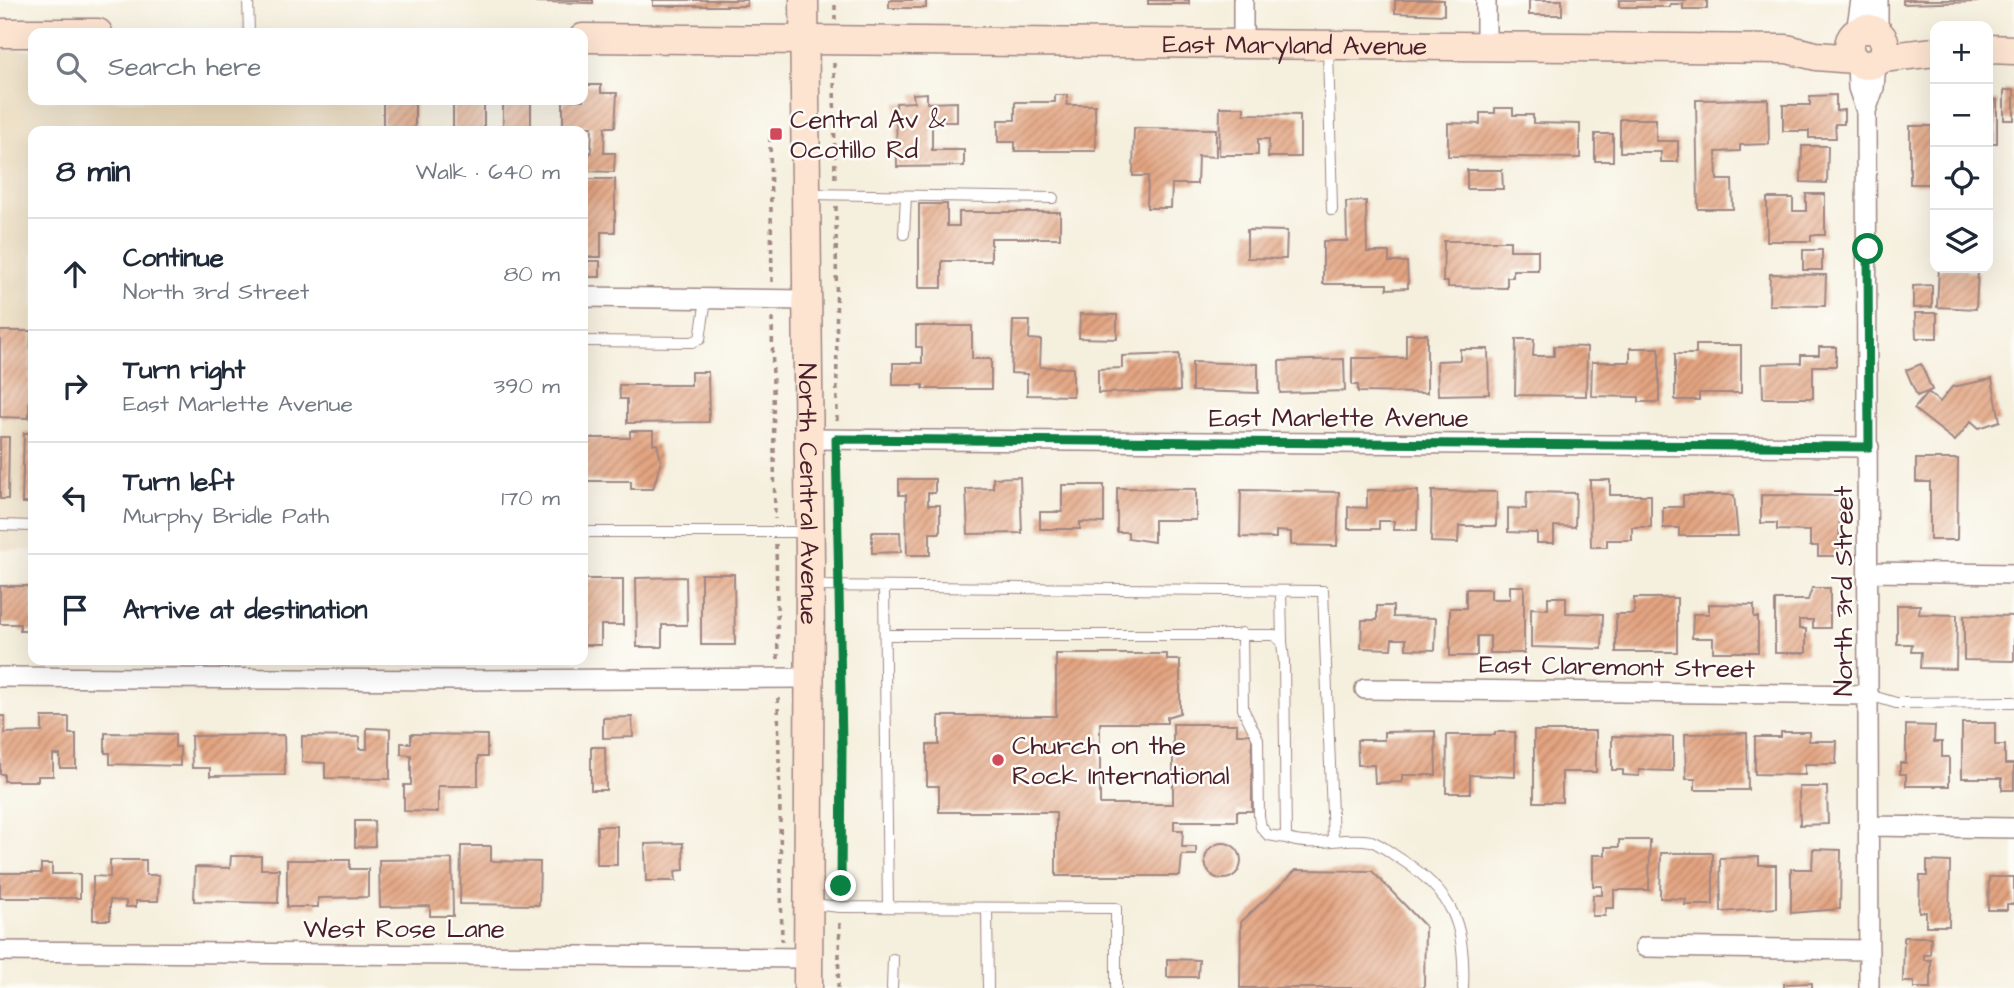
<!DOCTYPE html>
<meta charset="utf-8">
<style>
body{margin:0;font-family:"Architects Daughter",sans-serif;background:#f6f6f7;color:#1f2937}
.controls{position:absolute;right:21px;top:21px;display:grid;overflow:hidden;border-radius:14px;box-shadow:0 7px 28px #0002}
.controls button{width:63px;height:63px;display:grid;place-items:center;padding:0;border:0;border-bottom:2px solid #e0e1e3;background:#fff;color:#1f2937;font:35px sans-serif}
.stop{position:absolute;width:21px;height:21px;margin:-16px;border:5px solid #0b8043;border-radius:50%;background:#fff}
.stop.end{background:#0b8043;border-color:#fff;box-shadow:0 2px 7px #0008}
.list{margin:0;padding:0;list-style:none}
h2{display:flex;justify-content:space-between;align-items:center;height:91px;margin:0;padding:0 28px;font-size:30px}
h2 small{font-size:23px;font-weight:400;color:#747a83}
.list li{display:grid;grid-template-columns:46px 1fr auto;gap:21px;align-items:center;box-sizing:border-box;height:112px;padding:0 28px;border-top:2px solid #e0e1e3}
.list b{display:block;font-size:26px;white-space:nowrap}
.list p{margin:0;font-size:23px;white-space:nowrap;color:#747a83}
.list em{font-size:23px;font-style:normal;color:#747a83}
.icon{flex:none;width:38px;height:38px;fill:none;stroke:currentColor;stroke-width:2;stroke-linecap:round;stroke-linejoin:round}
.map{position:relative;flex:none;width:2014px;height:988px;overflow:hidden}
.search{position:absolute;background:#fff;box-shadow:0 7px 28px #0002;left:28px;top:28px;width:560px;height:77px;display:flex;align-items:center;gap:18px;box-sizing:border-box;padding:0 24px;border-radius:14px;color:#747a83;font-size:26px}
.panel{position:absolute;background:#fff;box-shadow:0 7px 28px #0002;left:28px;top:126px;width:560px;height:539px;border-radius:14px}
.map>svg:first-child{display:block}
.built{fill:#ead9ba}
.building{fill:url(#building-hatch)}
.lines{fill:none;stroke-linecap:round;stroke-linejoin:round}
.lane-casing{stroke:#a08784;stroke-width:12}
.street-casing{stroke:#a08784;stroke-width:22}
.secondary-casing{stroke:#a08784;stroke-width:31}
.path{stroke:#a08784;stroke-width:3.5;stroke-dasharray:5 5;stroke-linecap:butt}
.lane{stroke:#fff;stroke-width:10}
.street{stroke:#fff;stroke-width:19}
.secondary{stroke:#fde4d1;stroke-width:28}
.route{stroke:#0b8043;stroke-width:9}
.poi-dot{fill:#d1495b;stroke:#fdfcf7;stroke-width:2.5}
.labels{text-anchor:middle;stroke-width:5;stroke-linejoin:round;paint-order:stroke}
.street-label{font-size:26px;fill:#4a1f2b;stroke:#fdfcf7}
.poi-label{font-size:26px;fill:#4a1f2b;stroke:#fdfcf7;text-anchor:start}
</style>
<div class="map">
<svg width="2014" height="988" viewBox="0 0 2014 988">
<defs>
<pattern id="building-hatch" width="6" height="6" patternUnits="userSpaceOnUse" patternTransform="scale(1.75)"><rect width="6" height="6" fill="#e3a481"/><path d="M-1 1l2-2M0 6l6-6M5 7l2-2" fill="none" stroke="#ba856a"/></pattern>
</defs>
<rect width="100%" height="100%" fill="#fdfcf7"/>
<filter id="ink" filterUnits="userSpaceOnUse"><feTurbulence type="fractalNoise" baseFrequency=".0143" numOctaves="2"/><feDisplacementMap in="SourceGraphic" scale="14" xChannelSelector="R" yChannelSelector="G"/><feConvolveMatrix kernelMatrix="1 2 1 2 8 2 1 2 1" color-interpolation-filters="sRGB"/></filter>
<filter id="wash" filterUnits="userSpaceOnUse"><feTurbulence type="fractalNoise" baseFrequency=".00686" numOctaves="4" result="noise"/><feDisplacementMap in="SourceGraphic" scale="28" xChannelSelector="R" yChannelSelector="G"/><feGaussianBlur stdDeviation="1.57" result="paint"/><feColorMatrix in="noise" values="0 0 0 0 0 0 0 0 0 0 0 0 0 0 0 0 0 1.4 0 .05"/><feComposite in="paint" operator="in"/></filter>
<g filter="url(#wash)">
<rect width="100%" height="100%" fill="#f5efdd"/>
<!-- built -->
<path class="built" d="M0,49l33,1v50h347v31h-347v419h-33z"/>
<g id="blocks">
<!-- building -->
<path class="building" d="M535,0h58v3l-58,-1z
M653,0h94v6h-94z
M889,0h37v8h-37z
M1148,0h41v4h-41z
M1395,0h49v15l-49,-2z
M1529,0h33v15h-33z
M1619,0h88v9h-24v-5h-13v3h-51z
M1903,0h74v2l-74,2z
M583,85h18v8h16l-2,34h-10l-1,26h11l-1,19 -29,-1 1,-18h5l1,-26 -29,-1v-26h20z
M2004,90h10v30h-10z
M927,93v10l30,-1v20h-25v28h32v16l-67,1 -1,-64 18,-1 -1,-8z
M1055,95h12v10h28l1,46h-81v-9h-17v-22h17v-18h40z
M1836,95v16l8,-1v14h-9l1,14h-27v-7h-26v-26h27v-9z
M1768,99l1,45 -29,1v6l-24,1 1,28h15l1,29h-35l-2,-109z
M383,100h32v31h-32z
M453,100h31v31h-31z
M503,100h28v31h-28z
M1988,100h9v43h-9z
M1220,107h24v7l56,1v42h-32l1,-18h-11v16h-39z
M1495,108h18v7h20v8l47,1v34l-132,-2v-33l32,1v-11h15z
M1620,119h36v22h22v21h-17v-10h-41z
M1910,126h23l2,58h-25z
M1134,128l82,1v28l-18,-1 -1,28h-25l-1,24h-24l1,-32h-15z
M1595,134h18v27h-18z
M1802,146h26l-1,37 -26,-1z
M1467,170h35l1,19h-36z
M584,179h31v53h-14v25h-18z
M1806,194h19v41h-14v6h-44v-43h26v13h13z
M1366,201l1,51h22v10h18l1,26 -21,1v-5h-64v-43h24l-1,-39z
M919,204h28v22h12v-14h101v26h-69v23h-49v27h-23z
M1247,230l40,1 -1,28 -39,-1z
M1444,241h66v9h28v20h-25v7h-6v11l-59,-1v-5h-5z
M1803,250h19v20h-19z
M583,261h17v16h-17z
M1939,268h27v3l12,1 -2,37 -39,-2z
M1770,274l56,1 -1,31 -56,-1z
M1932,285v22l-19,1v-22z
M1915,313h22v25h-21z
M1080,314l37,1v24l-38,-1z
M1013,321h17l-1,18 12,1 -1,27 33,1v28l-46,-1v-21l-16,-1z
M916,326h56v33h19v30h-68v-4h-30v-22h29v-16h-6z
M0,331h31l-2,87 -29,-1z
M1406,334h21v59l-69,-1v-7h-6v-27h54z
M1516,339h18l-1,17h21v-10l33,1 -1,49 -71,-1z
M1696,345h45v48h-42v7h-24v-46h21z
M1819,347h17v19h-23v32h-50l-1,-34 39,-1v-8h18z
M1630,348h29v54h-20v-5l-48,-1 1,-34h38z
M1460,349h28l1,45 -51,1 -1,-34 23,-1z
M1179,354l1,37 -82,2v-24l24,-1v-12z
M1344,359l1,32 -65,2 -1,-32z
M1192,362l66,2v29l-66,-2z
M1921,364l11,26 -15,6 -11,-26z
M691,372h17l1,50 -82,1v-24h-7l-1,-14h72z
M1992,379l8,42 -21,7 -8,-7 -16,20 -41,-32 14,-17 12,10 12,-15z
M630,431h23v13h4l4,17 -8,28h-22v-8h-48v-43h47z
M24,433h9v70h-11z
M0,437h9l-1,62h-8z
M1916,459h42l-1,81h-27v-58h-14z
M1020,477l2,56 -54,1 -2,-45 27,-1v-10z
M899,479h36v14h-7v12h12v28h-10v22h-23l-1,-60h-7z
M1590,480h20v15h41v32h-19v13h-25v7h-16z
M1062,485h42v38l-24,-1v7h-40v-17h22z
M1117,488l79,1v31h-42v22l-26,-4v-6h-11z
M1241,490l98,2 -2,54 -46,-1v-13l-15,-1v7l-36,-1z
M1367,490l51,1 -1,39h-24l1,-9h-15v8h-31v-22l19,1z
M1432,491l65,1 -1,34h-37l-1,17 -27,-1z
M1527,492l49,1 -1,34 -21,-1v17h-17v-10l-29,-1v-24l18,1z
M1683,495h51l4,41h-59v-8h-16v-21h20z
M1761,495l79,1 -1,60h-21v-10h-8v-15l-33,-1v-7h-16z
M872,532h28l1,20 -29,1z
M701,574h33l1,71h-34z
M686,577l1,48h-25v22h-25l-1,-69z
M583,579h40v46h-22v20h-18z
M0,586h33v45h-13v-7h-20z
M1510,586h14v67h-34v-17h-13v20h-27v-48h16v-19h25v10h19z
M1812,588h18v40h-17v-8h-14v9h7v24h-31v-53h33z
M1548,597h18v16l37,1 -1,35 -71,-2v-39l17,1z
M1634,598h43v54h-61v-38h18z
M1709,604l45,1v12h4v35h-45v-14h-21l1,-24h16z
M1897,605h23l-1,9 38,1 -1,54 -36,-1 1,-16h-10l1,-8h-15z
M1377,606h16v11l43,1 -1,32 -29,-1v-10h-14l-1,10 -30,-1 1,-28h15z
M1964,615l50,1v45l-50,-1z
M1056,654h111v6h13v53l-13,4v6h-67v81h73v-80h64v10h15v77h-15v10h-63v9h9l-1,17h14v8h-14l-2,21h-124v-64h-117v-26h-12v-41h12v-29h117z
M0,716h5v17l37,-1v-15h27v17h7v34h-16v-13h-7v21h-15v5h-34v-7h-4z
M632,717l1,20 -30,1v-20z
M1962,723h33v22h10v19h9v26h-12v-12h-40z
M1906,725l29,1 -1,16h8v15h7v29h-43v-12h-6v-11h6z
M367,728l23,1v50l-65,-1v-15l-23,-1v-26l58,1 -1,12h8z
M1435,731l1,44h-34v7l-27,1 -1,-18h-16l-1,-25h27v-8z
M1534,731h62v41h-34v30h-28z
M1495,732h20v45l-45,-2v18h-24l1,-58h48z
M1781,732h28v9h28l-1,23h-31v11l-50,-1v-37h26z
M105,733l70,1v13h5v19l-70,-2v-11h-5z
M1747,733l1,57h-53v-11h-9l-1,-45z
M411,734l76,1v22h-9v29h-40v26l-34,-1v-26h7v-30l-10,-1v-11h10z
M284,735l1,40 -75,1v-8h-18l-1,-32z
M1612,736l61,1v34l-34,-1v6l-16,-1v-5h-11z
M591,747h14l1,43h-15z
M1799,787h28l1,37 -28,1z
M355,821h19l1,25 -20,1z
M597,826h20v39h-20z
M1619,840h31l-1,50h-35v18h-8l-1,8h-13l1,-21h9v-9h-9v-31h12v-8h14z
M683,843l1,27 -9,1 1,10h-30l-1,-37z
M1205 861a18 18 0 1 1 36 0a18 18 0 1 1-36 0Z
M461,846h30v15l49,1 -1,43 -79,-1z
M1813,849l28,1 -1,59 -49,4v-44h21z
M1661,853h52v52h-28l1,-6 -26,-1z
M231,856h30v13h18l-1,34 -84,-2 1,-34 35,1z
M1759,857v8h17v43l-55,4 -1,-54z
M452,859l1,57h-23v-10l-50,1 -1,-47z
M110,860h36v15h13l-1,26h-22v6h-10v-6l-16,-1v20h-17v-44l17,1z
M287,860h63v9h18v28l-50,1v9h-31z
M1927,861l23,1 -1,64h-23v-14h-7l1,-36h7z
M41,864h11v10h28v24h-80v-25h41z
M1296,870l76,1 53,55 -1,62h-184l1,-66z
M1989,877h25v27h-7v6h-19z
M1904,937h27l-1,18h-6v5h7v28h-17v-6h-11z
M1167,959l32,1 -1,17h-31z
M1812,983v5h-28v-4z"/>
</g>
</g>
<g filter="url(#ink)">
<use href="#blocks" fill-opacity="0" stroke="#a08784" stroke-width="2"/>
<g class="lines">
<defs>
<path id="lane" d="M248,0l1,33
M1328,47l4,163
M808,194l245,4
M904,234l2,-38
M583,341l109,1 8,-3 6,-40
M0,525l33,1
M583,532h225
M812,586l511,5 10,248
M884,587l4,320
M1281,591l1,51
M1242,633l1,76 15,30 1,77 2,11 7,8 18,3
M885,635h389l8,7 2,19 2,177c26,11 57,-3 85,3 9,3 20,12 28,17 54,34 67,67 64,130
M1869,695l27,8 118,-1
M812,904l28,3 276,1v80
M987,908l1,80
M892,988l1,-29"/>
<path id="street" d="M1243,0v43
M1486,0v44
M1878,0v31
M1856,32l5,-32
M1857,62l1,26 8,23 3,877
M1866,111l8,-23 2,-25
M583,297l224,3
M809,439l1060,8
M1870,572l144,2
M0,677l453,3 356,-2
M1365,689l504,6
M1869,826l145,2
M1645,947l224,3
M0,951l807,7"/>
<g id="secondary">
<path id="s1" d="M804,0l6,563 -2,425"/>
<circle cx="1867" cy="47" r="18"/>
<path d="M0,33h98"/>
<path id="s2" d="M583,38l1204,11 29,7 38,3"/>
<path d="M1988,49l26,1"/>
<path d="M1882,58l53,-6"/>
</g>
</defs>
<!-- lane casing -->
<use href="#lane" class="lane-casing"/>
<!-- street casing -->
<use href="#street" class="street-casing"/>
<!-- secondary casing -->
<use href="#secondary" class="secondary-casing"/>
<!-- path -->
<path class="path" d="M835,20v-20
M834,63l1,118
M836,206l1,217
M772,282l-2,-144h10
M772,318l3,201
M836,455l2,118
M776,544l2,119
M839,598l1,297
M778,698l4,243
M838,988l2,-68"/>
<!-- lane -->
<use href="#lane" class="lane"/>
<!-- street -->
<use href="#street" class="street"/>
<!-- secondary -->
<use href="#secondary" class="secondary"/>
</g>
</g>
<g class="lines" filter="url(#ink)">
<!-- route -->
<path class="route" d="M841,886l1,-143 -6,-304 1033,8 -1,-198"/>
</g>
<!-- markers -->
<g class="poi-dot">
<rect x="769" y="127" width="14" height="14" rx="3.5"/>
<circle cx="998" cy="760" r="7"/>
</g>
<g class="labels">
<!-- street labels -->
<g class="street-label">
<text dy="9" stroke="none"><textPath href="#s2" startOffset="712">East Maryland Avenue</textPath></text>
<text x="1339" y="426">East Marlette Avenue</text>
<text dy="9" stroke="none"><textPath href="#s1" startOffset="494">North Central Avenue</textPath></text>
<text transform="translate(1843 591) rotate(-90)" y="9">North 3rd Street</text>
<text transform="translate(1617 666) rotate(1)" y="9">East Claremont Street</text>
<text x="404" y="937">West Rose Lane</text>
</g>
<!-- poi labels -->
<g class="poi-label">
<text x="790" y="128">Central Av &amp;<tspan x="790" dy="30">Ocotillo Rd</tspan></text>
<text x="1012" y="754">Church on the<tspan x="1012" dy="30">Rock International</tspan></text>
</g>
</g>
</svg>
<div class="controls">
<button>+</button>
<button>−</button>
<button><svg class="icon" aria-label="locate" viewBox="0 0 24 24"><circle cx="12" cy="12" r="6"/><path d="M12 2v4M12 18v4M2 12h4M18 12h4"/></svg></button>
<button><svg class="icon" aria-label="layers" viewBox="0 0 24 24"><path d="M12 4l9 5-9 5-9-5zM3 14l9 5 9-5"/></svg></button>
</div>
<div class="stop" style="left:1868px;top:249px"></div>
<div class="stop end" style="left:841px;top:886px"></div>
<div class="search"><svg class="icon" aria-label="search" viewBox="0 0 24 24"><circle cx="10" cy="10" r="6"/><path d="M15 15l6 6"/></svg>Search here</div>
<section class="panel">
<h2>8 min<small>Walk · 640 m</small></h2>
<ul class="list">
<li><svg class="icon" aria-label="ahead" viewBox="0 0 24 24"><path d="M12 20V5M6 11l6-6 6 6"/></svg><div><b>Continue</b><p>North 3rd Street</p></div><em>80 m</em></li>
<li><svg class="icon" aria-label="right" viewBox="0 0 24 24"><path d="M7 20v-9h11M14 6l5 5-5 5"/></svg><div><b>Turn right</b><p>East Marlette Avenue</p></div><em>390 m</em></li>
<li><svg class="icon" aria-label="left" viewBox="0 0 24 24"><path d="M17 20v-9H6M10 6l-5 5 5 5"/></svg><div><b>Turn left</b><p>Murphy Bridle Path</p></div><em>170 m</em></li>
<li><svg class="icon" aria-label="arrive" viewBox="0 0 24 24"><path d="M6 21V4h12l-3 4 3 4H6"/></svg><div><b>Arrive at destination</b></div></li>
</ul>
</section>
</div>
